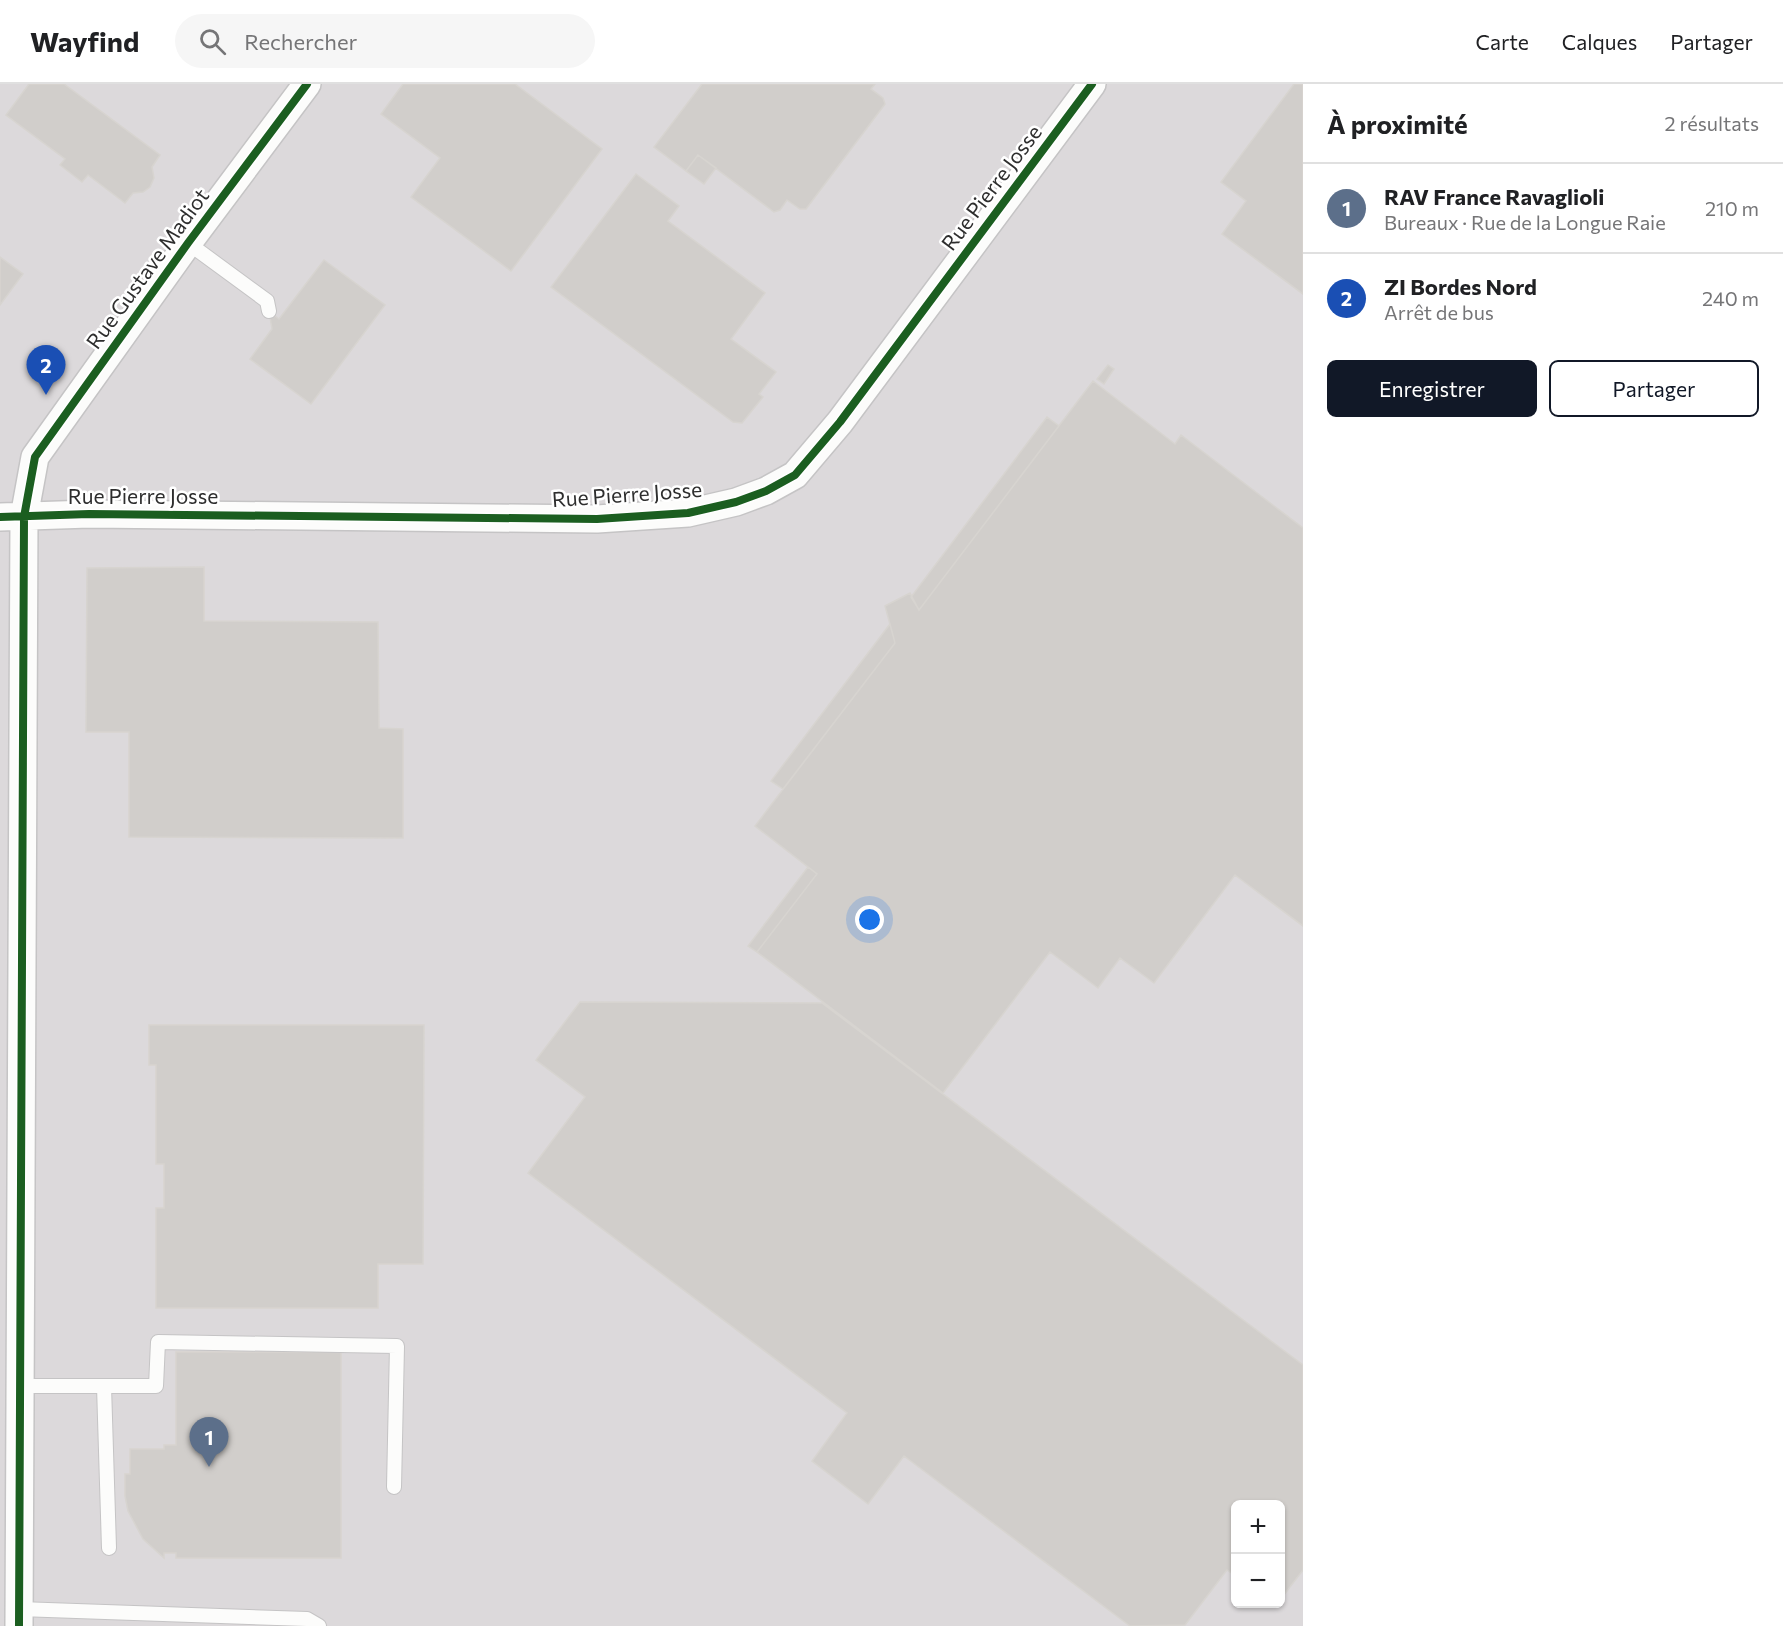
<!DOCTYPE html>
<html lang="fr">
<meta charset="utf-8">
<style>
body{margin:0;font-family:Commissioner,sans-serif;background:#f6f6f6;color:#202124}
.controls{position:absolute;right:18px;bottom:18px;display:grid;overflow:hidden;border-radius:9px;box-shadow:0 2px 4px #0004}
.controls button{width:54px;height:54px;display:grid;place-items:center;padding:0;border:0;border-bottom:2px solid #e0e0e0;background:#fff;color:#202124;font:30px sans-serif}
.you{position:absolute;left:870px;top:836px;width:21px;height:21px;margin:-15px;border:4px solid #fff;border-radius:50%;background:#1a73e8;box-shadow:0 0 0 9px #1a73e833}
.badge{display:grid;place-items:center;width:39px;height:39px;border-radius:50%;background:#111827;color:#fff;font-size:20px;font-weight:700}
.pin{position:absolute;translate:-50% -50px;filter:drop-shadow(0 2px 3px #0008)}
.pin::after{content:'';position:absolute;top:32px;width:21px;height:18px;background:inherit;clip-path:polygon(0 0,100% 0,50% 100%)}
.list{margin:0;padding:0;list-style:none}
h2{display:flex;justify-content:space-between;align-items:center;height:78px;margin:0;padding:0 24px;font-size:26px}
h2 small{font-size:20px;font-weight:400;color:#757577}
.list li{display:grid;grid-template-columns:39px 1fr auto;gap:18px;align-items:center;box-sizing:border-box;height:90px;padding:0 24px;border-top:2px solid #e0e0e0}
.list b{display:block;font-size:22px;white-space:nowrap}
.list p{margin:0;font-size:20px;white-space:nowrap;color:#757577}
.list em{font-size:20px;font-style:normal;color:#757577}
.actions{display:flex;gap:12px;padding:18px 24px}
.actions a{flex:1;padding:14px 0;border:2px solid #111827;border-radius:9px;text-align:center;font-size:21px;color:#111827}
.actions .main{background:#111827;color:#fff}
.icon{flex:none;width:33px;height:33px;fill:none;stroke:currentColor;stroke-width:2;stroke-linecap:round;stroke-linejoin:round}
.map{position:relative;flex:none;width:1303px;height:1542px;overflow:hidden}
header{display:flex;align-items:center;gap:36px;box-sizing:border-box;height:84px;padding:0 30px;background:#fff;border-bottom:2px solid #e0e0e0}
header strong{font-size:28px}
nav{display:flex;gap:33px;margin-inline-start:auto;font-size:21px}
.search{width:420px;height:54px;background:#f6f6f6;display:flex;align-items:center;gap:15px;box-sizing:border-box;padding:0 21px;border-radius:33px;color:#757577;font-size:22px}
main{display:flex}
aside{flex:1;background:#fff}
.map>svg:first-child{display:block}
.industrial{fill:#dcd9db;fill-rule:evenodd}
.building{fill:#d1cecb;stroke:#d7d4d0;stroke-width:1.5}
.lines{fill:none;stroke-linecap:round;stroke-linejoin:round}
.service-casing{stroke:#c5c4c5;stroke-width:16}
.minor-casing{stroke:#c5c4c5;stroke-width:30}
.service{stroke:#fcfcfb;stroke-width:14}
.minor{stroke:#fcfcfb;stroke-width:27}
.cycleway-casing{stroke:#fff;stroke-width:11}
.cycleway{stroke:#1b5e20;stroke-width:8}
.labels{text-anchor:middle;stroke-width:5;stroke-linejoin:round;paint-order:stroke}
.street-label{font-size:21px;fill:#2e2e2e;stroke:#fff}
</style>
<header>
<strong>Wayfind</strong>
<div class="search"><svg class="icon" aria-label="search" viewBox="0 0 24 24"><circle cx="10" cy="10" r="6"/><path d="M15 15l6 6"/></svg>Rechercher</div>
<nav><a>Carte</a><a>Calques</a><a>Partager</a></nav>
</header>
<main>
<div class="map">
<svg width="1303" height="1542" viewBox="0 0 1303 1542">
<rect width="100%" height="100%" fill="#ece8e4"/>
<!-- industrial -->
<path class="industrial" d="M0,0h1303v1542h-1303zM1236,1420h44v100h-44z"/>
<!-- building -->
<path class="building" d="M29,0h35l96,71 -8,12 2,11 -4,9 -7,5 -10,1 -8,10 -37,-28 -6,7 -22,-17 5,-6 -59,-44z
M403,0h112l87,65 -91,122 -100,-74 29,-39 -59,-44z
M702,0h173l-4,5 12,9 2,6 -79,105h-6l-13,-9 -7,10 -6,2 -76,-57 -12,16 -32,-24z
M1294,0h9v210l-81,-60 24,-33 -25,-19z
M698,71l18,13 -12,16 -18,-13z
M636,90l43,32 -11,15 97,72 -34,46 45,33 -17,22 4,3 -21,26 -9,-1 -182,-135z
M0,173l23,17 -23,31z
M324,176l61,45 -74,99 -61,-45 22,-30 -3,-18 10,8z
M1108,281l6,4 -10,15 -7,-5z
M1093,297l82,63 6,-9 122,93v398l-68,-51 -81,108 -34,-25 -22,30 -48,-36 -107,141 -186,-141 60,-78 -62,-48 140,-183 -10,-37 25,-13 9,17z
M1047,333l12,9 -140,184 -8,-13z
M204,483v54l174,1 1,106 24,1v109l-274,-1v-105h-43l1,-164z
M890,540l5,19 -112,146 -12,-8z
M808,783l9,7 -60,78 -9,-6z
M580,918l242,1 481,362v205l-23,30v-96h-44v72l-9,-6 -42,55 -55,1 -226,-170 -36,48 -56,-43 35,-48 -319,-240 57,-76 -49,-37z
M149,941h275l-1,239h-45v44h-222v-100h8v-44h-8v-99h-7z
M176,1268h165v206h-165v-5h-12v5l-21,-19 -15,-28 -3,-15v-22h5v-25h34v-4h12z"/>
<g class="lines">
<defs>
<path id="service" d="M188,159l79,58 2,10
M19,1302h137l2,-44 239,4 -3,141
M104,1302l5,162
M19,1525l288,10 12,7"/>
<path id="minor" d="M0,433l89,-3 508,5 91,-6 48,-11 30,-11 29,-16 45,-53 252,-338
M19,1542l5,-1109 11,-60 153,-214 119,-159"/>
</defs>
<!-- service casing -->
<use href="#service" class="service-casing"/>
<!-- minor casing -->
<use href="#minor" class="minor-casing"/>
<!-- service -->
<use href="#service" class="service"/>
<!-- minor -->
<use href="#minor" class="minor"/>
<defs>
<path id="cycleway" d="M0,433l89,-3 508,5 91,-6 48,-11 30,-11 29,-16 45,-53 252,-338
M19,1542l5,-1109 11,-60 153,-214 119,-159"/>
</defs>
<!-- cycleway casing -->
<use href="#cycleway" class="cycleway-casing"/>
<!-- cycleway -->
<use href="#cycleway" class="cycleway"/>
</g>
<g class="labels">
<!-- street labels -->
<g class="street-label">
<text transform="translate(992 104) rotate(-53)" y="7">Rue Pierre Josse</text>
<text transform="translate(148 185) rotate(-54)" y="7">Rue Gustave Madiot</text>
<text transform="translate(627 411) rotate(-4)" y="7">Rue Pierre Josse</text>
<text x="143" y="420">Rue Pierre Josse</text>
</g>
</g>
</svg>
<div class="controls">
<button>+</button>
<button>−</button>
</div>
<div class="you"></div>
<div class="pin badge" style="left:209px;top:1383px;background:#5c6f8a">1</div>
<div class="pin badge" style="left:46px;top:311px;background:#1a4fb4">2</div>
</div>
<aside>
<h2>À proximité<small>2 résultats</small></h2>
<ul class="list">
<li><span class="badge" style="background:#5c6f8a">1</span><div><b>RAV France Ravaglioli</b><p>Bureaux · Rue de la Longue Raie</p></div><em>210 m</em></li>
<li><span class="badge" style="background:#1a4fb4">2</span><div><b>ZI Bordes Nord</b><p>Arrêt de bus</p></div><em>240 m</em></li>
</ul>
<div class="actions"><a class="main">Enregistrer</a><a>Partager</a></div>
</aside>
</main>
